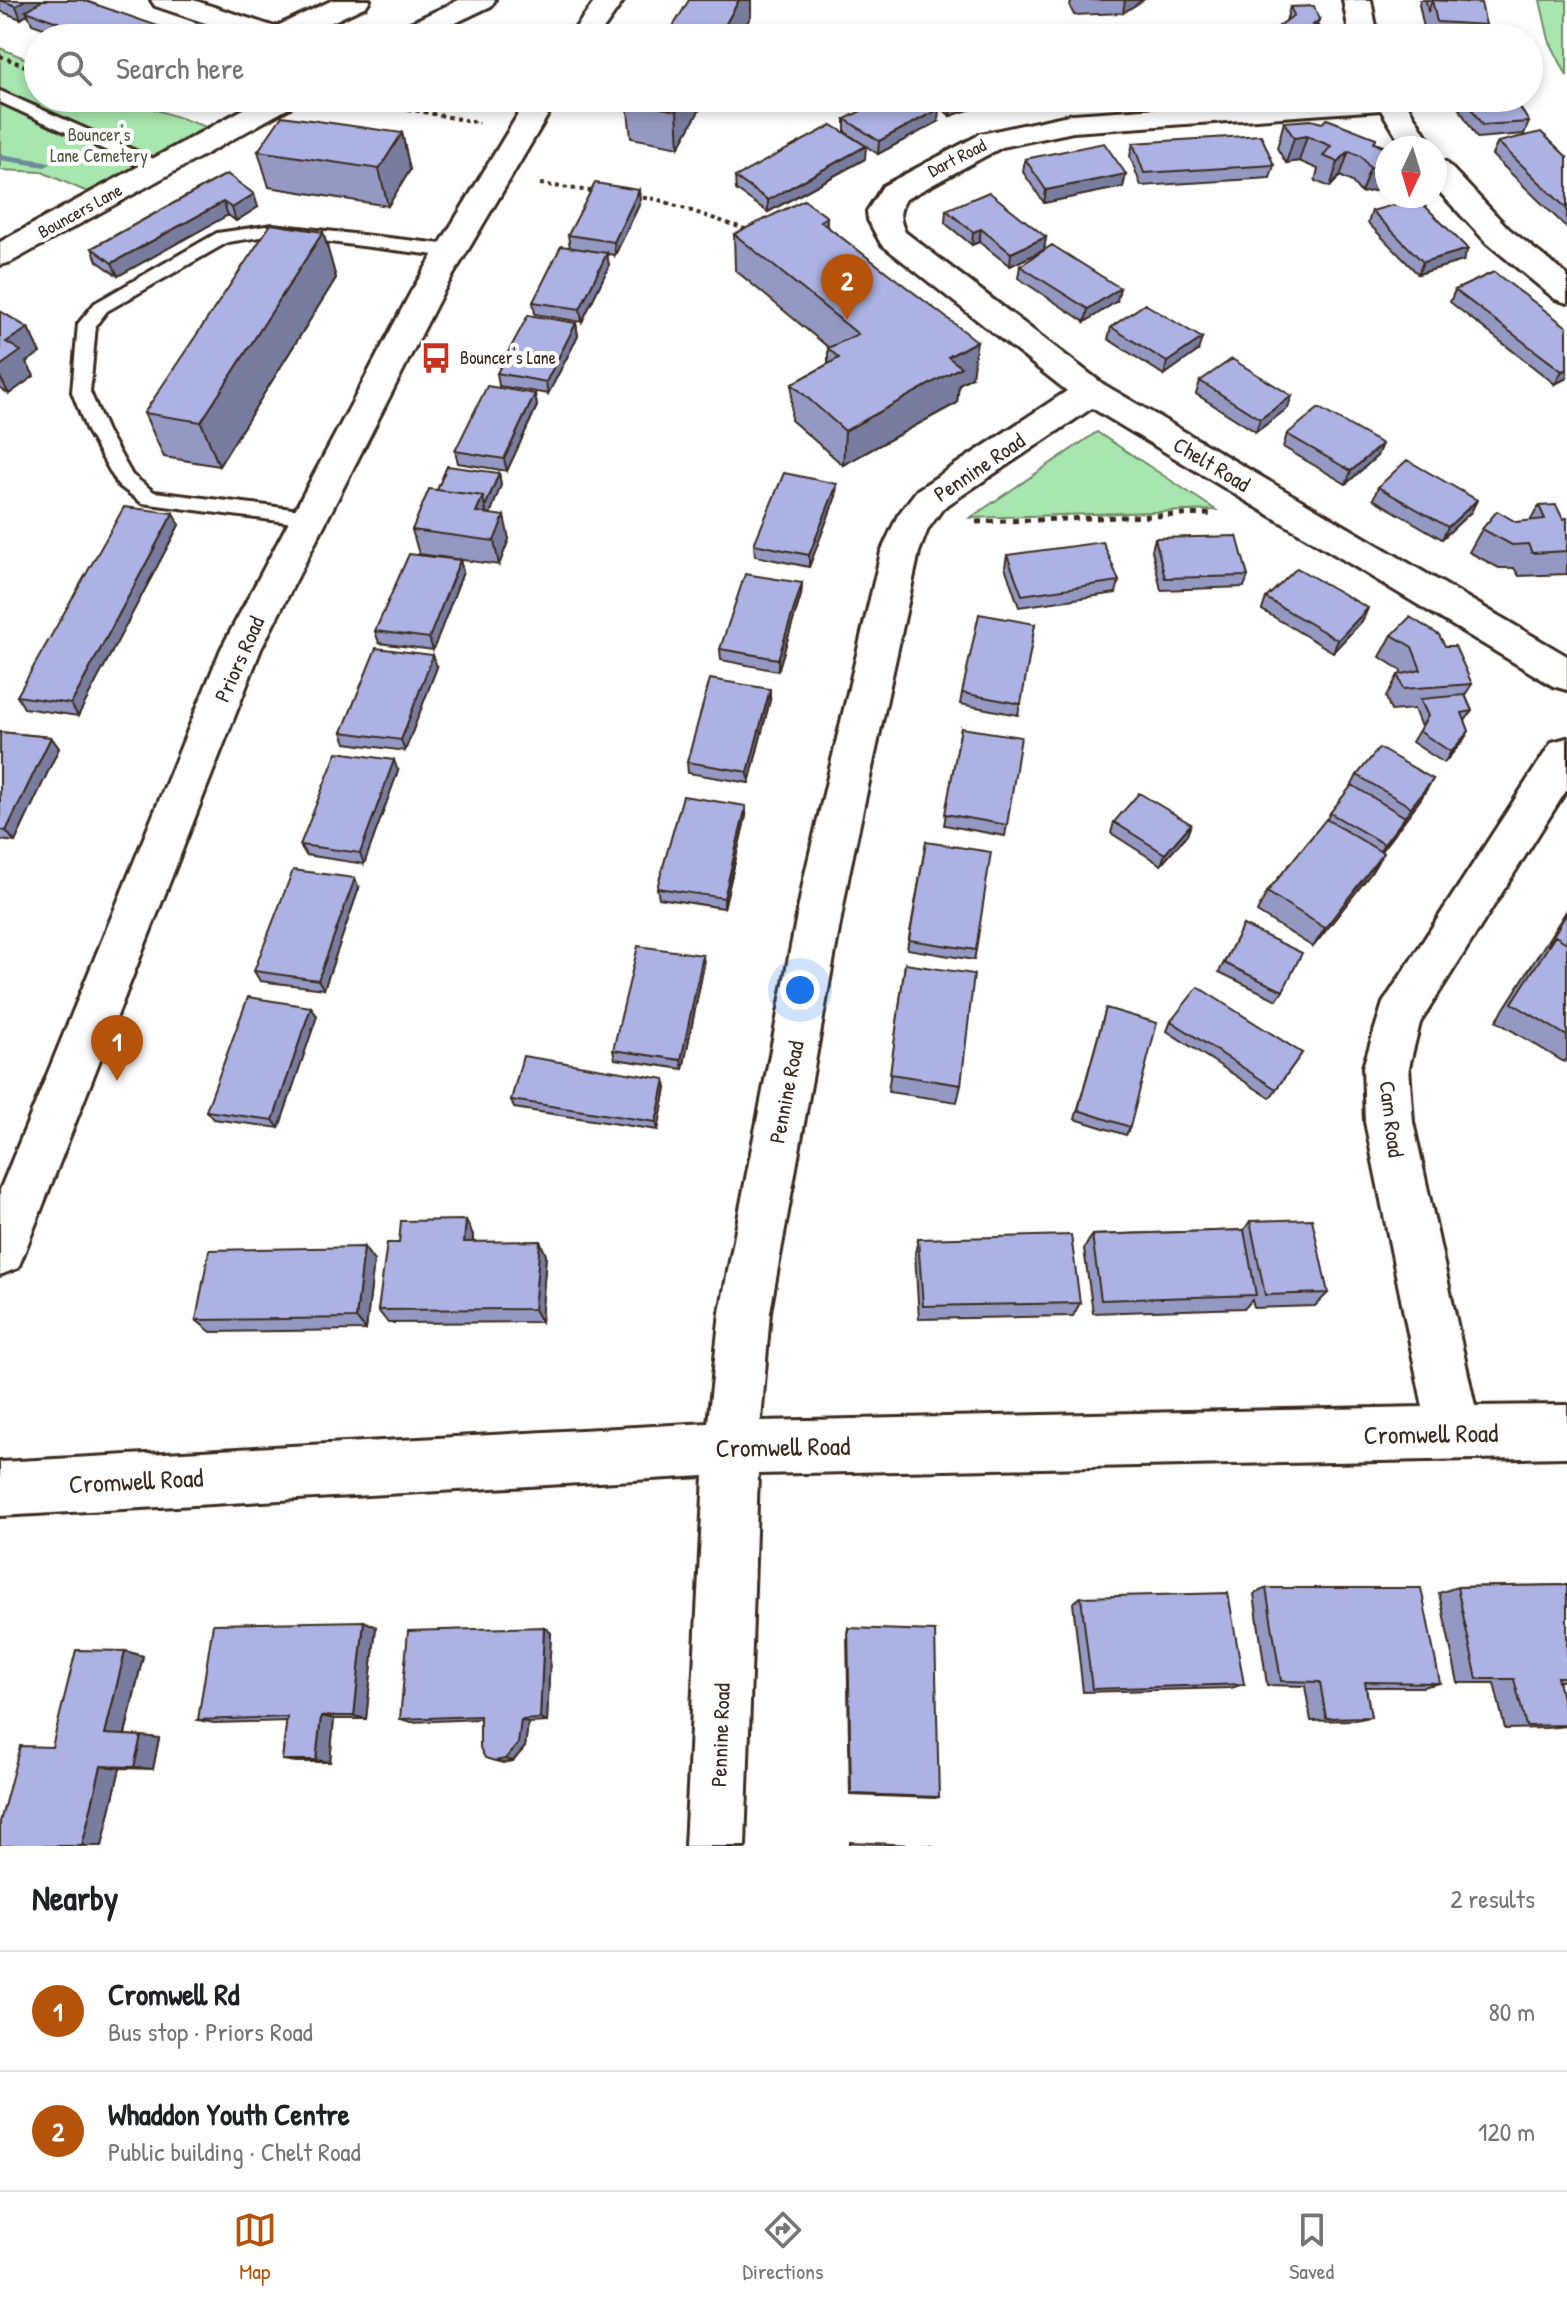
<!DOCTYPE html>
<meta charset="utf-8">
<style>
body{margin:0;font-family:"Patrick Hand",sans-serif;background:#f6f6f6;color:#202124}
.compass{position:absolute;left:1375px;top:136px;width:72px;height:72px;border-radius:50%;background:#fff;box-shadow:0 4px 12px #0003;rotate:184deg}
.you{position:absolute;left:800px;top:990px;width:28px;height:28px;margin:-20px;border:6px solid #fff;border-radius:50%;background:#1a73e8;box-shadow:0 0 0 12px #1a73e833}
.badge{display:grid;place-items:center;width:52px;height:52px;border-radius:50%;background:#b45309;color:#fff;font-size:26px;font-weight:700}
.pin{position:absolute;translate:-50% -66px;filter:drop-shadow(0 2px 4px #0008)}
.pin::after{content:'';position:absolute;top:42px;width:28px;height:24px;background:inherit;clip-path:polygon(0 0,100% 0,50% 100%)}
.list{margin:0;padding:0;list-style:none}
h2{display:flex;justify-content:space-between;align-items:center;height:104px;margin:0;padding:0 32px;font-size:34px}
h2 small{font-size:26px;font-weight:400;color:#757577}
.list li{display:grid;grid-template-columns:52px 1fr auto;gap:24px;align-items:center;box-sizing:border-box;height:120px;padding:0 32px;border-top:2px solid #e0e0e0}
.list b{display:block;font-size:30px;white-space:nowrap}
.list p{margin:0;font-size:26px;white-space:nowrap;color:#757577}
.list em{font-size:26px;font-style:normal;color:#757577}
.icon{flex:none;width:44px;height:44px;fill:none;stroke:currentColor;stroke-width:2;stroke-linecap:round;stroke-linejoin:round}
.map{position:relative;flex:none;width:1567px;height:1846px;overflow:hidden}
.search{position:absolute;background:#fff;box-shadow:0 4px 12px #0003;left:24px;right:24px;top:24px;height:88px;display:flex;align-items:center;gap:20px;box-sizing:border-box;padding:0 28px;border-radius:44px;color:#757577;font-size:30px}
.sheet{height:344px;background:#fff}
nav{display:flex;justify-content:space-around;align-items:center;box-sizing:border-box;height:112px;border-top:2px solid #e0e0e0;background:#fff;font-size:22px;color:#757577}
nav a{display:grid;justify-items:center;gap:4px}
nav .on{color:#b45309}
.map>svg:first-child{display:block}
.green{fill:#a7e6ae;stroke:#718866;stroke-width:2}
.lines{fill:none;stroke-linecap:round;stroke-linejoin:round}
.stream{fill:#6e8b9c;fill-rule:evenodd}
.service-casing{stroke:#3b2a1e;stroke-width:6}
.minor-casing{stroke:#3b2a1e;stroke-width:6}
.tertiary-casing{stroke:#3b2a1e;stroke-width:6}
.secondary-casing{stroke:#3b2a1e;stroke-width:6}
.path-far1{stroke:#3b2a1e;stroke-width:4;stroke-dasharray:4 4;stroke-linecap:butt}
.path{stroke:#3b2a1e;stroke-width:5;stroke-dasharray:6 6;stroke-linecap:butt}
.service{fill:#fff;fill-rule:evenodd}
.minor{fill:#fff;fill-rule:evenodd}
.tertiary{fill:#fff;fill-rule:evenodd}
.secondary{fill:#fff;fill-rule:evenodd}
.wall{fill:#9499c3;stroke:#3b2a1e;stroke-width:2}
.shaded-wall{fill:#787d9f;stroke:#3b2a1e;stroke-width:2}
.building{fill:#acb2e3;stroke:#3b2a1e;stroke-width:2}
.labels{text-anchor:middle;stroke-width:8;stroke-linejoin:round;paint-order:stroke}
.far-park-label{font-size:18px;fill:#565942;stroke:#fff}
.far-street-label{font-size:18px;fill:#3b2a1e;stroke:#fff}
.far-poi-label{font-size:18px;fill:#3b2a1e;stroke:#fff;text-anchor:start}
.street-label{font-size:22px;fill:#3b2a1e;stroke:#fff}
.near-street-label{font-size:26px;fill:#3b2a1e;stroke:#fff}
</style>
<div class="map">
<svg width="1567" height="1846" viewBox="0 0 1567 1846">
<rect width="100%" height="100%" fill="#fff"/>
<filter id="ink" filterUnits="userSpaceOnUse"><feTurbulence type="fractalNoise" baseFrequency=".0125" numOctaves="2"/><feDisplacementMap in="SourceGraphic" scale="16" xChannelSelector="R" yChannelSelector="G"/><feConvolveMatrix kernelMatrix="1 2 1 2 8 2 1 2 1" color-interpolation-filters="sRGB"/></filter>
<g filter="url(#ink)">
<!-- green -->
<path class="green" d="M1540,0h27v76l-18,-36z
M0,48l38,16v34h84l102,35 -121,66 -61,-27 -42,-2z
M1097,432l119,78 -246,8z"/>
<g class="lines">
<!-- stream -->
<path class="stream" d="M0,154l45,7 6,3 -6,3 -45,-7z"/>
<defs>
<path id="service" d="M0,91l165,73 2,4 -2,4h-12l-153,-70z
M273,225l178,20 9,6 -9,6 -178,-22 -45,7 -121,69 -11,14 -6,67 17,39 25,44 22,17 155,19 7,2 3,5 -3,5 -7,2 -167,-22 -24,-18 -31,-54 -15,-39 6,-68 17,-21 122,-70z"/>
<path id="minor" d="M151,0h42l82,27 58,-27h37l-4,6 -68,32h-48l-95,-32z
M1343,0h28l7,38h-28z
M415,22l47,10 4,6 -61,-1 -4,-6 4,-6z
M1304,98h99l31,50h-30l-23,-38 -308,22 -71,15 -96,52c-8,13 -7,19 -1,33l198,152 464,272v34l-14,-4 -461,-278 -149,100 -15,21 -9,23 -70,322 -79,438 -9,109 662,-14 -58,-285 -2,-55 20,-64 169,-261 15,-4v51l-147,234 -11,44 4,55 62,284 92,-1v52l-809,17 -13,372h-60l19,-370 -704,40v-54l708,-39 12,-111 85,-438 76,-322 17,-37 19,-25 150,-99 -186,-147 -13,-24 -1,-9 16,-25 98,-52 92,-20z
M1435,160l11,2 63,67 58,46v28l-12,-4 -68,-56 -52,-56z"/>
<path id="tertiary" d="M459,0h36l-4,6 -67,32h-37l4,-6z
M264,98h37l-5,6 -285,158 -11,3v-23z"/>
<path id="secondary" d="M596,0h28l-27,38h-29z
M528,98h30l-115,194 -182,357 -236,602 -7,17 -18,7v-85l221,-541 190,-357z"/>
</defs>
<!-- service casing -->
<use href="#service" class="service-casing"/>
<!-- minor casing -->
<use href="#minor" class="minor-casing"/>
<!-- tertiary casing -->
<use href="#tertiary" class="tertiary-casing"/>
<!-- secondary casing -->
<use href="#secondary" class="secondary-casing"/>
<!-- path-far1 -->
<path class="path-far1" d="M0,56l38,15
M353,98l126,25
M540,184l57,8
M635,197l21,2 92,31"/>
<!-- path -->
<path class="path" d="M976,522l234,-8"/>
<!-- service -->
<use href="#service" class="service"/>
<!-- minor -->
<use href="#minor" class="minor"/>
<!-- tertiary -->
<use href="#tertiary" class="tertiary"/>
<!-- secondary -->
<use href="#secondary" class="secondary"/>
</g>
<!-- wall -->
<path class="wall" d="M0,0l183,38h-111l-40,-14 -4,-10 -7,5 -21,-8z
M1071,0h72l-20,13 -49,2 -4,-8z
M1420,0h53l13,25 -5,13h-55l-7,-34z
M1290,7l32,22 -3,9h-44l3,-11 8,-6z
M630,98h76l-27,49 -48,-9 -4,-36z
M932,98h72l-54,18z
M1453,98h66l-2,5 12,19 -5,12 -47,4z
M845,119l93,3 -60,32 -33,-22z
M1284,122l92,16 -1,5 11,4 -25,46 -9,-11 -12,-6 -10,11 -15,-6 3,-12 -19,-8 -13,2 -9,-15z
M402,133l8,37 -22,36 -119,-19 -11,-36z
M1498,142l69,15v71l-75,-73z
M1133,143l141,22 -4,13 -129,8 -11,-30z
M865,159l-97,53 -32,-22 -1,-13z
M1025,159l101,15 -3,13 -79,16 -21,-31z
M227,174l31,33 -22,14 -8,-6 -110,61 -21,-15 -5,-13z
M639,190l1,13 -25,52 -8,-1 2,12 -27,56 -47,-8 -2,-12 37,-54 -2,-13z
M946,210l100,27 -2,13 -34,16 -31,-24 -7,3 -27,-22z
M1372,211l91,50 -45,13 -50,-51z
M827,227l145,150 -13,7 -2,19 -114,62 -52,-45 1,-36 36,-20v-16h1l-94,-78 -1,-36z
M323,232l13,46 -117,188 -55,-9 -20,-44z
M1020,266l97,35 -32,21 -67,-44z
M1494,272l73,106 -12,6 -105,-82 5,-12z
M0,311l28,17 12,25 -14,9 8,14 -25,18 -9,-6z
M576,323l2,13 -30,58 -49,-8 -2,-13z
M1111,327l87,24 -34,24 -56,-36z
M1200,381l88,27 -32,24 -60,-38z
M535,394l2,12 -30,65 -49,-8 -3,-12z
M1287,434l90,22 -31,28 -63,-37z
M499,473l2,12 -11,29 19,25 -10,26 -80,-11 -7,-24 25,-40z
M1378,487l99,13 -6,12 -29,27 -69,-40z
M836,496l-27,71 -54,-11 -1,-12z
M1539,506l24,13 4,-1v56l-48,2 -5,-8h-15l-30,-16 13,-23 34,-7 14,-1z
M173,513l6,12 -101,191 -54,-8 -7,-12z
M1155,538l93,38 -4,11 -83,3 -9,-40z
M1007,555l112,26 -3,12 -97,14 -14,-40z
M460,560l3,12 -30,78 -54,-7 -4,-12z
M802,583l-1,12 -23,76 -57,-11 -1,-11z
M1266,598l97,22 -30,32 -71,-42z
M1035,624l-17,91 -58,-11 2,-11z
M1392,635l53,11 27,38 -7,11 7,16 -7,10 4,10 -7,11 -18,21 -32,-21 9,-15 -7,-18 -23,2 -5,-14 12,-22 4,-1 -2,-4 -20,-13z
M437,667l-32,84 -59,-8 -4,-11z
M770,700l-21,83 -61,-10 -1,-11z
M961,728l46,97 -2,11 -61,-11z
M0,732l51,5 8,11 -44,94 -15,-2z
M398,771l-34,93 -58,-9 -6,-10z
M1357,775l76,4 -13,21 -39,51 2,2 -12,20 -58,74 -56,-35 10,-20 60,-73 3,-6 22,-28z
M746,816l-22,92 -65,-10 -2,-10z
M1114,822l77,2 -4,11 -26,30 -50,-32z
M926,842l50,108 -2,10 -67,-11z
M359,888l-35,101 -64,-8 -6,-10z
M1567,910v149l-3,3 -68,-41z
M1243,925l40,66 -6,9 -58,-28z
M905,964l56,121 -4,17 -69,-10z
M704,965l-21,104 -68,-10 -2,-9z
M311,1007l6,9 -38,112 -66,-9 -7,-8z
M1106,1008l24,119 -4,8 -51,-16z
M1171,1021l131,32 -32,45 -103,-67z
M665,1079l1,9 -8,42 -144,-22 -3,-8z
M466,1220l7,15v7l73,13 -5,67 -153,1 -10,-13 21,-67z
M1250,1221l78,72 -13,13 -61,2 -2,-8 -7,8 -152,5 -9,-64 8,-14 152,-5z
M918,1239l162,64 -7,13 -154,3 -4,-66z
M374,1261l-8,69 -155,2 -15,-12z
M1567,1585v96h-9l9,45 -21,2 -41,1 -11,-46h-36l-19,-90 18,-6z
M1266,1588l174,95 -18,4h-56l5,30 -16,3 -44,1 -6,-35 -38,-1 -13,-91z
M1081,1597l163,87 -13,4 -148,4 -10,-89z
M376,1627l-10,92h-32l-4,43h-34l-14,-2 5,-39 -73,2 -16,-3z
M544,1627l7,6 -4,89 -19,1 -3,24 -12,14 -10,2 -8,-2 -15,-42 -69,3 -11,-3z
M848,1628l91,169 -4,1 -85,-3 -3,-162z
M125,1651l18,5 -18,79 34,3 -6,31 -33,-1 -18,78h-102l52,-99z"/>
<!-- shaded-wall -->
<path class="shaded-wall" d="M25,0h24l-23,11 2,3 -7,5 -5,-13z
M739,0h12v16l-12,22h-21z
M1125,0h18l-20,13z
M1319,20l-5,15 8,-6 -3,9h-9l3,-13z
M684,98h22l-27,49 -2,-36z
M967,98h37l-54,18 1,-13z
M939,109l-1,13 -60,32 1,-13z
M402,133l8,37 -22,36 -9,-37z
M1307,136l-8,25 -13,2 8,-25z
M866,146l-1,13 -97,53v-12z
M1349,151l-9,25 -10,11 8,-25z
M1387,165v24l-26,4 9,-25z
M1126,174l-3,13 -79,16 2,-13z
M639,190l1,13 -25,52 -1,-13z
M254,194l4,13 -22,14 -4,-13z
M223,202l5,13 -110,61 -6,-13z
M827,217l-1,36 -6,-32z
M981,229l-2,13 -7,3 1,-13z
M323,232l13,46 -117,188 -18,-44z
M1046,237l-2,13 -34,16 1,-13z
M1468,249l-5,12 -45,13 5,-12z
M607,253l2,13 -27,56 -2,-13z
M1120,288l-3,13 -32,21 3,-13z
M576,323l2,13 -30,58 -2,-12z
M28,328l12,25 -14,9 8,14 -25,18 -9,-17v-11l6,-24z
M1202,338l-4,13 -34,24 3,-13z
M977,341l-5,36 -13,7 -2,19 -114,62 2,-34 103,-74z
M1567,369v9l-12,6 7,-13z
M535,394l2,12 -30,65 -3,-12z
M1292,396l-4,12 -32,24 4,-13z
M1382,444l-5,12 -31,28 5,-13z
M499,473l2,12 -13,35 -3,-13z
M837,484l-1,12 -27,71v-12z
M483,496l5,24 -12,-8z
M1477,500l-6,12 -29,27 6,-12z
M173,513l6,12 -101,191 -7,-12z
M504,516l5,23 -10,26 -5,-24z
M460,560l3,12 -30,78 -4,-12z
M802,583l-1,12 -23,76v-12z
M1368,608l-5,12 -30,32 5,-12z
M433,655l4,12 -32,84 -4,-11z
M770,689v11l-21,83 -1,-11z
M1469,731l-7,11 -18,21 7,-11z
M51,737l8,11 -44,94 -9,-11z
M394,760l4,11 -34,93 -4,-11z
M1433,779l-13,21 -42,55 6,-11z
M746,806v10l-22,92v-10z
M1191,824l-4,11 -26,30 4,-11z
M1383,853l-12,20 -58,74 12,-19z
M355,878l4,10 -35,101 -6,-9z
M703,955l1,10 -21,104 -2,-9z
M311,1007l6,9 -38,112 -6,-8z
M665,1079l1,9 -8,42 -2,-8z
M466,1220l7,15 -1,21 -8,-14z
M540,1241l6,14 -5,67 -7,-13z
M364,1247l10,14 -8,69 -10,-12z
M364,1621l12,6 -10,92 -12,-3z
M544,1627l7,6 -4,89 -7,-3z
M125,1651l18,5 -19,81 -19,-3z
M321,1716l13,3 -4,43 -14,-2z
M521,1720l7,3 -3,24 -12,14 -8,-2z
M141,1736l18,2 -6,31 -19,-2z
M101,1766l19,2 -18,78h-20z"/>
<!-- building -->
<path class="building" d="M0,0h25l-9,6z
M43,0h40l98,34 -5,4h-73l-77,-27z
M689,0h50l-21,38h-52z
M1426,0h47v2l-41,-2 -4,12z
M1432,0l49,3 5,22 -49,-3z
M1314,6l5,14 -6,5 9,4 -10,9h-10l-24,-11 16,-12 -4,-8z
M630,98h54l-7,13 -50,-9z
M886,98h36l17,11 -60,32 -34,-22z
M946,98h21l-16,5z
M1517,103l12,19 -47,3 -12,-19z
M282,116l120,17 -23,36 -121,-18z
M1327,119l49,19 -2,5 13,6v16l-17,3 -9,-12 -12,-5 -11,11 -15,-6 8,-10 -24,-10 -13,2 -10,-16 27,-2 11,3z
M832,125l34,21 -98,54 -33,-23z
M1541,132l26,25v52l-69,-67z
M1261,135l13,30 -130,8 -11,-30z
M1104,143l22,31 -80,16 -21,-31z
M227,174l27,20 -22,14 -9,-6 -111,61 -20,-15z
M595,183l44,7 -25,52 -46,-7z
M989,192l57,45 -35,16 -30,-24 -8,3 -27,-22z
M1417,198l51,51 -45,13 -51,-51z
M804,200l23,17 -7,4 157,120 -29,16 13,10 -116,64 -53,-47 47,-26 -11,-10 30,-14 -124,-100z
M271,224l52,8 -122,190 -57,-9z
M1052,245l68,43 -32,21 -68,-43z
M561,246l46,7 -27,56 -47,-7z
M1494,272l73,55v42l-5,2 -107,-81z
M1145,304l57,34 -35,24 -56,-35z
M0,311l28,17 -22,14 15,9 -21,15z
M528,315l48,8 -30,59 -49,-9z
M1232,359l60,37 -32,23 -60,-38z
M487,386l48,8 -31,65 -49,-8z
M1319,408l63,36 -31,27 -64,-37z
M1407,460l70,40 -29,27 -70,-40z
M447,466l52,7 -14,34 -2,-11 -46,-6z
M784,473l53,11 -28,71 -55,-11z
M429,489l54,7 -7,16 28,4 -10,25 -82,-11z
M1556,505l7,14 4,-1v33l-35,2 -4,-9 -16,1 -30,-16 15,-18 19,11 29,-3 -6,-13z
M124,507l49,6 -102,191 -54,-8z
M1237,536l11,40 -83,2 -10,-40z
M1103,542l16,39 -97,14 -15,-40z
M409,554l51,6 -31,78 -54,-7z
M1297,568l71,40 -30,32 -72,-42z
M745,574l57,9 -24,76 -58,-10z
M979,614l56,10 -14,80 -59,-11z
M1410,617l29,18 6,11h10l17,38 -69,5 -5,-14 23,-5 -9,-23 -20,-12z
M376,648l57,7 -32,85 -59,-8z
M710,679l60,10 -22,83 -61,-10z
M1465,695l7,16 -10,2 7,18 -18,21 -32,-21 9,-15 -8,-17z
M961,728l60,9 -14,88 -62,-11z
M0,732l51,5 -45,94 -6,-1z
M1379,748l54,31 -22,28 -54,-32z
M337,752l57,8 -34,93 -60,-8z
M1352,785l53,32 -21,27 -54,-31z
M1139,793l52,31 -26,30 -51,-32z
M683,796l63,10 -22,92 -67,-10z
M1326,819l57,34 -58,75 -58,-36z
M926,842l65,10 -15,98 -67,-10z
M293,870l62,8 -37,102 -64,-9z
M1567,913v30l-12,-7 -8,10z
M1243,925l59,28 -19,38 -59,-28z
M1555,936l12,7v93l-55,-33z
M638,946l65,9 -22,105 -68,-10z
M905,964l69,10 -13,111 -71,-11z
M1198,987l104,66 -26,36 -105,-68z
M248,997l63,10 -38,113 -67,-9z
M1106,1008l51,15 -27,104 -52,-17z
M523,1056l142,23 -9,43 -145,-22z
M1312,1219l16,74 -63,2 -15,-74z
M466,1220l-2,22 76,-1 -6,68 -156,1 9,-67h12l2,-22z
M1244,1230l12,65 -155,5 -9,-65z
M1071,1235l9,68 -157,3 -5,-67z
M364,1247l-8,71 -160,2 13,-70z
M1567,1585v92h-10l10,43v5l-41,1 -12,-47h-37l-20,-92z
M1266,1588h155l19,95 -75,-1 6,35 -45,1 -6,-36 -39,-1z
M1228,1593l16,91 -152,5 -11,-92z
M364,1621l-10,95h-33l-5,44h-34l5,-43 -89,3 15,-96z
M544,1627l-4,92 -19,1 -3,24 -13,15 -10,2 -10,-3 -5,-10v-32l-80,3 8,-88z
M848,1628l87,3 4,166 -88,-3z
M76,1650l49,1 -20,83 36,2 -7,31 -33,-1 -19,80h-82v-24l20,-76 32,1z
M850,1842l84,4h-84z"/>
</g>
<!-- icons -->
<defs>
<symbol id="bus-bare" viewBox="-9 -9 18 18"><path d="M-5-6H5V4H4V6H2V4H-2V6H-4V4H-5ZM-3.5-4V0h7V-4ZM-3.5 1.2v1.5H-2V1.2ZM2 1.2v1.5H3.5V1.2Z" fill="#c8321e" stroke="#fff" stroke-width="2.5" paint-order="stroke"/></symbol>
</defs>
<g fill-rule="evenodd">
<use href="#bus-bare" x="414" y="336" width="44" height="44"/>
</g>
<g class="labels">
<!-- far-park labels -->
<g class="far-park-label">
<text x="99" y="141">Bouncer's<tspan x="99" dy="21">Lane Cemetery</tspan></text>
</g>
<!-- far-street labels -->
<g class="far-street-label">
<text transform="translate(957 158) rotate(-27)" y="6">Dart Road</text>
<text transform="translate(80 211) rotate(-29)" y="6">Bouncers Lane</text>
</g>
<!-- far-poi labels -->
<g class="far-poi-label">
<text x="460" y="364">Bouncer's Lane</text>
</g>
<!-- street labels -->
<g class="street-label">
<text transform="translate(1212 464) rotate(31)" y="8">Chelt Road</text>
<text transform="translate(979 467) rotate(-34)" y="8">Pennine Road</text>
<text transform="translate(239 659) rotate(-66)" y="8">Priors Road</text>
<text transform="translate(786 1092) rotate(-79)" y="8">Pennine Road</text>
<text transform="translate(1392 1119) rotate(83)" y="8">Cam Road</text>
<text transform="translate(720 1735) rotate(-88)" y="8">Pennine Road</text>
</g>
<!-- near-street labels -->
<g class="near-street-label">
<text transform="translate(1431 1434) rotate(-1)" y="9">Cromwell Road</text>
<text transform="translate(783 1447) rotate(-1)" y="9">Cromwell Road</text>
<text transform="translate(136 1481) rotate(-3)" y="9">Cromwell Road</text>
</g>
</g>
</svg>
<svg class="compass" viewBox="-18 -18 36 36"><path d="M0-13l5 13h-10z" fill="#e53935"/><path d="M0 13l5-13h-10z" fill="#757577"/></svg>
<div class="you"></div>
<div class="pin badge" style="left:117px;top:1081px">1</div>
<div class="pin badge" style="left:847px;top:320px">2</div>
<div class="search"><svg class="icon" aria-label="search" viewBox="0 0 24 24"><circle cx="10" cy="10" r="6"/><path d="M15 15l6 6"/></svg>Search here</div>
</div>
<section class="sheet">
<h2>Nearby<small>2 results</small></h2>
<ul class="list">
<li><span class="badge">1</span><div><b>Cromwell Rd</b><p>Bus stop · Priors Road</p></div><em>80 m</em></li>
<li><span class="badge">2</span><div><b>Whaddon Youth Centre</b><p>Public building · Chelt Road</p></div><em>120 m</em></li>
</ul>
</section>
<nav>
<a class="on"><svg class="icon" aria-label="map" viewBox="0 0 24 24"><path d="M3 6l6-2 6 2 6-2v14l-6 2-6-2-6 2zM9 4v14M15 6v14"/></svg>Map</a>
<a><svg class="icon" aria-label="directions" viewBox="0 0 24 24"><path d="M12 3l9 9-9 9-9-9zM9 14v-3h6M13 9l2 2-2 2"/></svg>Directions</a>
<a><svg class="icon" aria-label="saved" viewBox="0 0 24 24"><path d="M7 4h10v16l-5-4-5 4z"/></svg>Saved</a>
</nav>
